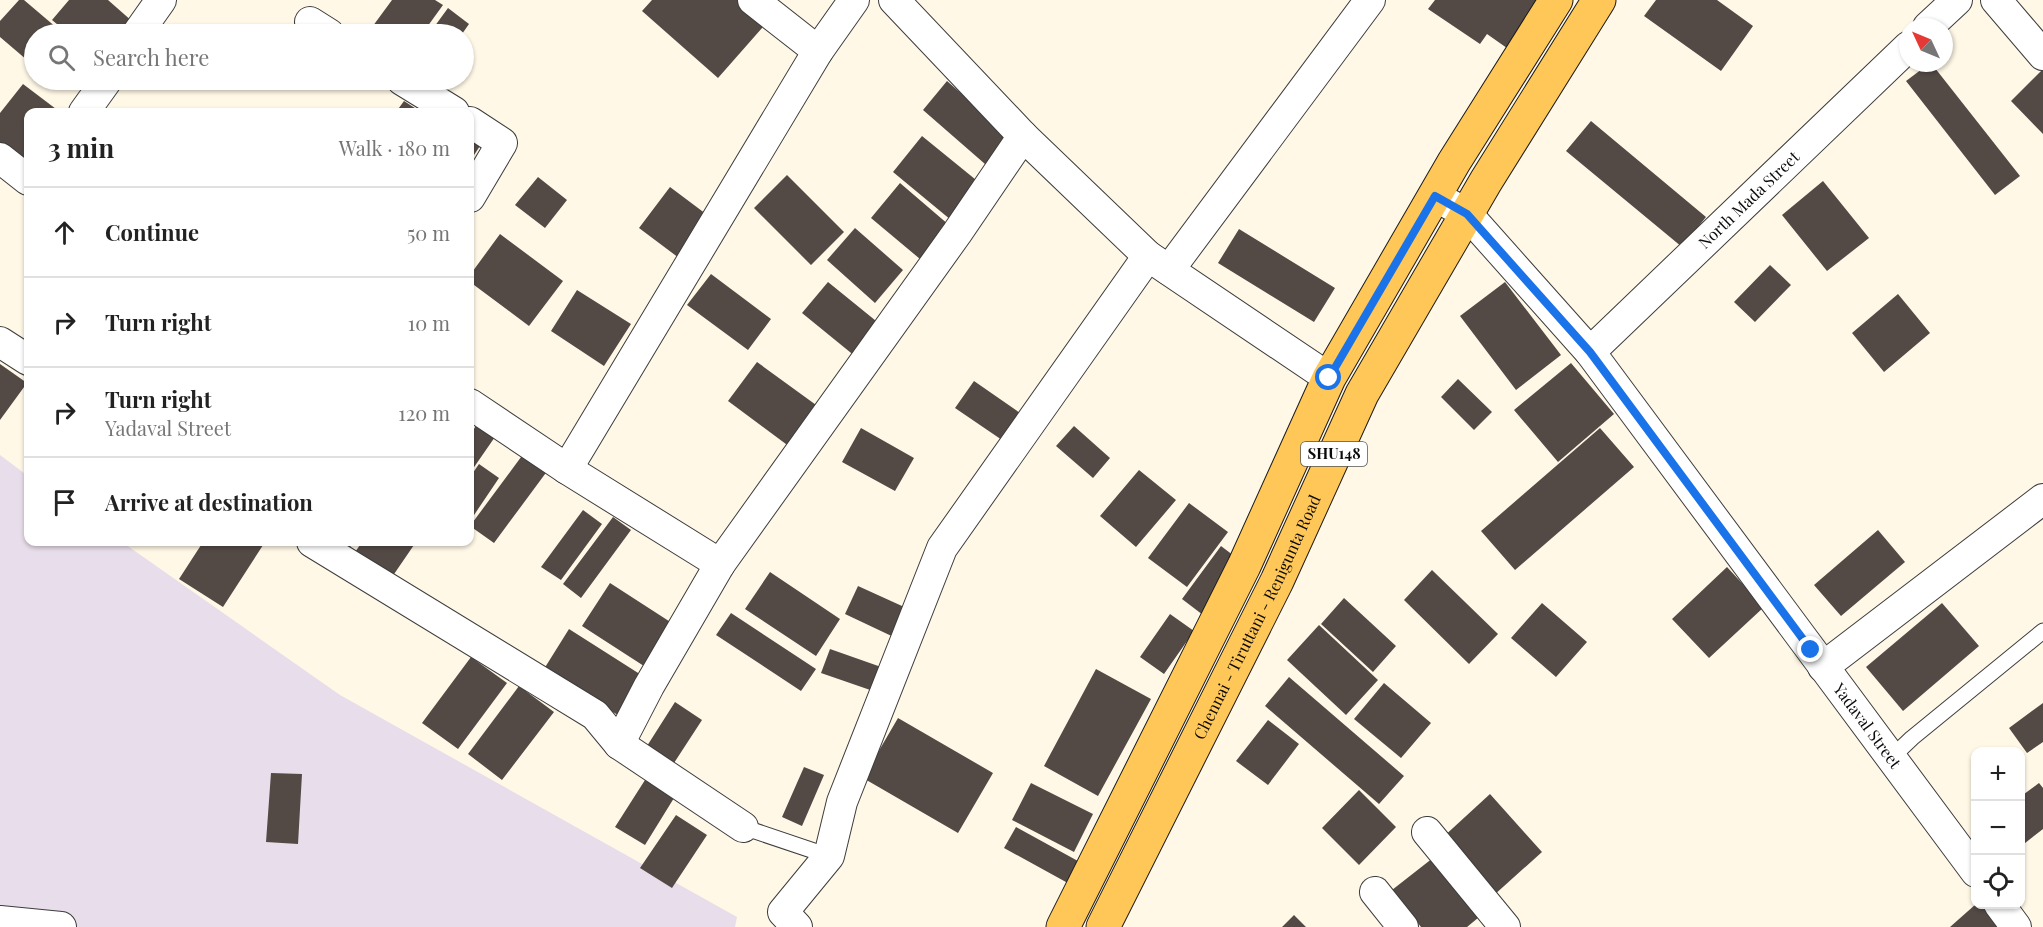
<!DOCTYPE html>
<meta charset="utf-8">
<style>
body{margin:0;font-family:"Playfair Display",serif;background:#f2f2f2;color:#222}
.controls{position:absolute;right:18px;bottom:18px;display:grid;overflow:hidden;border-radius:12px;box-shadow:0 2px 4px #0004}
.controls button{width:54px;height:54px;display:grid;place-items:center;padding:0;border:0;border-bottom:2px solid #e0e0e0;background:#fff;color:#222;font:30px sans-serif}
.compass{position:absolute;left:1899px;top:18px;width:54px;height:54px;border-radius:50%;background:#fff;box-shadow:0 2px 4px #0004;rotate:314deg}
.stop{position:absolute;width:18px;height:18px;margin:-14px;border:4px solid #1a73e8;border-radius:50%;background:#fff}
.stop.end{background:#1a73e8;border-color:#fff;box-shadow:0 2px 6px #0008}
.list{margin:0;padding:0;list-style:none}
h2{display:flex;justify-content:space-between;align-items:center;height:78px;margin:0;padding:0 24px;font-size:26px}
h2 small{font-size:20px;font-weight:400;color:#767676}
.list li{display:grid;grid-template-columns:39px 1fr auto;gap:18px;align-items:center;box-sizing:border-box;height:90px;padding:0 24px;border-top:2px solid #e0e0e0}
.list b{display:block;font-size:22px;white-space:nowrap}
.list p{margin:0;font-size:20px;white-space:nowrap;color:#767676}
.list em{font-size:20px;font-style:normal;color:#767676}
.icon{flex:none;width:33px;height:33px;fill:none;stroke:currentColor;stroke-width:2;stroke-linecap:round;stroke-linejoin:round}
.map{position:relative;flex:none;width:2043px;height:927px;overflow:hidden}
.search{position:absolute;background:#fff;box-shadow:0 2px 4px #0004;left:24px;top:24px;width:450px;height:66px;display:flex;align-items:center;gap:15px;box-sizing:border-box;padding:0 21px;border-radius:33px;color:#767676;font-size:22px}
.panel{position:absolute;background:#fff;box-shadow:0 2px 4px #0004;left:24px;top:108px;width:450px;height:438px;border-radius:12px}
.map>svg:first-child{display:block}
.industrial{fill:#e8ddea}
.building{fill:#534a46}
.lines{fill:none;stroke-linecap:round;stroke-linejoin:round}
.lane-casing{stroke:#3d3d3d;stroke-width:17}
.street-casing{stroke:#3d3d3d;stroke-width:32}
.primary-casing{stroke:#1b1b1b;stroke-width:35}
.lane{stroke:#fff;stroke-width:15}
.street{stroke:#fff;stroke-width:30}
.primary{stroke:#ffc757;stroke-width:33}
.route{stroke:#1a73e8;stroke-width:8}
.labels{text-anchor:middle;stroke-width:6;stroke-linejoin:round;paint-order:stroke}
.shield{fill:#fff;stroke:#545454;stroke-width:1.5}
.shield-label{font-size:15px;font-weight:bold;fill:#0a0a0a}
.street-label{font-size:16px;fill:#0a0a0a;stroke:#fff}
</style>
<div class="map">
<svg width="2043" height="927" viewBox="0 0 2043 927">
<rect width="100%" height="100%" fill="#fff8e7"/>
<!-- industrial -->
<path class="industrial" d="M0,455l28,21v66h94l218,153 397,222 -2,10h-735z"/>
<!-- building -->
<path class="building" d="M19,0h5l40,34h-30v32l-34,-29v-16z
M69,0h39l25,22 -11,12h-53l-17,-14z
M392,0h43l8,5 -21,29h-55z
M652,0h95l22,20 -51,58 -76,-67z
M1435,0h107l-28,53 -27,-19 -7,10 -52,-35z
M1656,0h61l36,26 -32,45 -77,-55z
M448,8l21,16 -7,10h-33z
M1930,63h1l89,113 -25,19 -89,-114z
M2043,69v65l-32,-33z
M947,81l63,55 -25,28 -62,-54z
M23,84l37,28h-32v48l-2,4 -26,-20v-31z
M404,101l17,11h-25z
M1591,121l115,96 -24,30 -116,-96z
M470,135l12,8 -12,18z
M922,136l59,48 -30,36 -58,-48z
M787,175l57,57 -33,33 -57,-57z
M538,177l29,23 -22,28 -30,-23z
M1823,181l46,57 -42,33 -45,-56z
M900,183l49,42 -29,34 -49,-41z
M670,187l44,33 -31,41 -44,-33z
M855,228l48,42 -28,33 -48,-43z
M1239,229l96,59 -21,34 -96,-59z
M500,234l63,47 -34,45 -59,-44v-7z
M1770,265l21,20 -36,37 -21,-20z
M711,274l60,45 -23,31 -61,-45z
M828,282l53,43 -25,32 -54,-44z
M1505,282l56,73 -45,35 -56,-74z
M577,290l54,34 -27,42 -53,-35z
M1898,294l32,39 -46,39 -32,-39z
M757,362l66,48 -29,40 -66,-49z
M1571,363l43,51 -56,48 -44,-52z
M0,364l27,19 -27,37z
M1458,379l34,33 -18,18 -33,-33z
M974,381l46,32 -18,27 -47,-32z
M479,421l18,13 -27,39v-38z
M1074,426l36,32 -17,20 -37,-32z
M861,428l53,30 -19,33 -53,-29z
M1600,428l34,39 -119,103 -34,-39z
M524,453l24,17 -54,73 -24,-17z
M479,464l20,14 -29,43v-44z
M1139,470l37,30 -40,47 -36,-31z
M1189,503l39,29 -41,55 -39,-29z
M583,510l19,14 -41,56 -20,-13z
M613,517l18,13 -50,68 -18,-14z
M1878,530l27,32 -64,54 -27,-31z
M203,542h62l-42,65 -44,-28z
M332,542h22l-7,9z
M362,542h54l-26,38 -37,-25z
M1221,546l21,16 -39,53 -21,-16z
M1727,567l37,40 -55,51 -37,-39z
M1432,570l66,64 -29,30 -65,-64z
M770,572l70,47 -24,37 -71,-47z
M610,583l65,42 -28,43 -65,-42z
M858,586l55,25 -13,29 -55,-26z
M1344,598l52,48 -23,26 -52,-48z
M1542,603l45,39 -31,35 -45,-39z
M1942,603l37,43 -76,65 -37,-44z
M731,613l85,56 -15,22 -85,-56z
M1170,614l24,17 -30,43 -24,-17z
M1319,625l59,55 -32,35 -59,-55z
M569,629l77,49 -25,39 -77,-48z
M830,649l54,19 -8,24 -55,-19z
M471,657l36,26 -49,66 -36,-26z
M1096,669l55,30 -53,97 -54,-30z
M1289,677l115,99 -25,28 -114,-98z
M1384,683l47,40 -30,35 -47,-39z
M519,686l35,26 -52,68 -34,-26z
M675,702l27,18 -28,43 -27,-17z
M2043,703v39l-16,11 -18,-25z
M898,718l95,55 -35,60 -95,-55z
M1268,720l31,24 -31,41 -32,-24z
M804,767l20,8 -22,51 -20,-9z
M271,773l31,1 -4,70 -32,-2z
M645,780l29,18 -29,47 -30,-18z
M1031,783l62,31 -19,38 -62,-32z
M2039,783l4,5v41l-23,18v-50z
M1359,790l37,37 -37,38 -37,-37z
M1490,794l52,58 -49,44 -52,-57z
M676,815l31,20 -35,53 -32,-20z
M1016,827l71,39 -12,21 -71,-39z
M1438,854l46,59 -17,14h-46l-29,-37z
M1976,904h7l19,23h-52z
M1294,915l12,12h-24z"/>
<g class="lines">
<defs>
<path id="lane" d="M1891,758l21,-20 131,-107
M743,827l86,29"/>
<g id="street">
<path d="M753,0l65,51"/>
<path d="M894,0l129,136"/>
<path d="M1996,0l47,55"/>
<path d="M310,22l19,12"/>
<path d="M1928,27l29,-27"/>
<path d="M137,34l24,-34"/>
<path d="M402,80l52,32"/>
<path d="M84,112l23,-32"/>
<path d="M470,122l32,21 -32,54"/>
<path d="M0,158l28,22"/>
<path id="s1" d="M1435,196l32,18 123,138 386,520"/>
<path d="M1169,270l201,-270"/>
<path d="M0,342l28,18"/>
<path id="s2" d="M1590,352l318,-305"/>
<path d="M470,404l97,65 153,95"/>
<path d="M567,469l251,-418 36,-51"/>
<path d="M312,542l283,173 24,29 30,-58 71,-122 237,-331 66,-97 125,120 181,122"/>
<path d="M1823,667l220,-168"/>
<path d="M619,744l124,83"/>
<path d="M1427,832l78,95"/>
<path d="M1375,892l28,35"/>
<path d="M1999,904l17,23"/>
<path d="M0,921l61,6"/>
<path d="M797,927l-14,-15 46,-56 13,-54 100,-254 206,-292"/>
</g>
<g id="primary">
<path d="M1063,927l181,-361 85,-188 125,-216 102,-162"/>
<path id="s3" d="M1103,927l174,-346 85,-187 124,-213 113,-181"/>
</g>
</defs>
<!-- lane casing -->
<use href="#lane" class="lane-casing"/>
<!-- street casing -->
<use href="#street" class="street-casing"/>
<!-- primary casing -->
<use href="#primary" class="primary-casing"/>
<!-- lane -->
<use href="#lane" class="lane"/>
<!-- street -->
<use href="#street" class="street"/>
<!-- primary -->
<use href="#primary" class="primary"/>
</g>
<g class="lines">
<!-- route -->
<path class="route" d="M1329,378l106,-182 32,18 123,138 221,298"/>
</g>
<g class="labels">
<!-- shield labels -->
<rect class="shield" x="1301" y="442" width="66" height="24" rx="4.5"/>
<g class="shield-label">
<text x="1334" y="459">SHU148</text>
</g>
<!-- street labels -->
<g class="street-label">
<text dy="6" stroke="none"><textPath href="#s2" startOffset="220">North Mada Street</textPath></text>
<text dy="6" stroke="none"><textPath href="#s3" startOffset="346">Chennai - Tiruttani - Renigunta Road</textPath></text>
<text dy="6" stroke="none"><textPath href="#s1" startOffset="687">Yadaval Street</textPath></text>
</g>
</g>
</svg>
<div class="controls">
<button>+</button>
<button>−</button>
<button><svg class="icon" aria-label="locate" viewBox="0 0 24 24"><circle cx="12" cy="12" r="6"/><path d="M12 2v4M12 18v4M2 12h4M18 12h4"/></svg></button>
</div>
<svg class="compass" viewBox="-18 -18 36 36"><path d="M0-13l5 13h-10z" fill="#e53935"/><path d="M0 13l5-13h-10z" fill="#767676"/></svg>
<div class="stop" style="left:1329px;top:378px"></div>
<div class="stop end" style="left:1811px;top:650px"></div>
<div class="search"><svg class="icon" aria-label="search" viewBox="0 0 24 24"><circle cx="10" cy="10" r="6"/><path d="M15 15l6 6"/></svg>Search here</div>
<section class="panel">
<h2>3 min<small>Walk · 180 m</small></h2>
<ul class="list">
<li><svg class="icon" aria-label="ahead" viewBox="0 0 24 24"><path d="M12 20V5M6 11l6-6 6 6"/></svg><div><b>Continue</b></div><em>50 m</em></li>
<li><svg class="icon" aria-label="right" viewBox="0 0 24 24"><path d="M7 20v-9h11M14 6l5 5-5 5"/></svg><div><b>Turn right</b></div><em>10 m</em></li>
<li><svg class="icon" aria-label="right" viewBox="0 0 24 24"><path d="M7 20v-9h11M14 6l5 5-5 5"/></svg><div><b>Turn right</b><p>Yadaval Street</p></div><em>120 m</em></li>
<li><svg class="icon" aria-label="arrive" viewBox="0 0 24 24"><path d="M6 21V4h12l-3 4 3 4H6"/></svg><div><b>Arrive at destination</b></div></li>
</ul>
</section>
</div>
